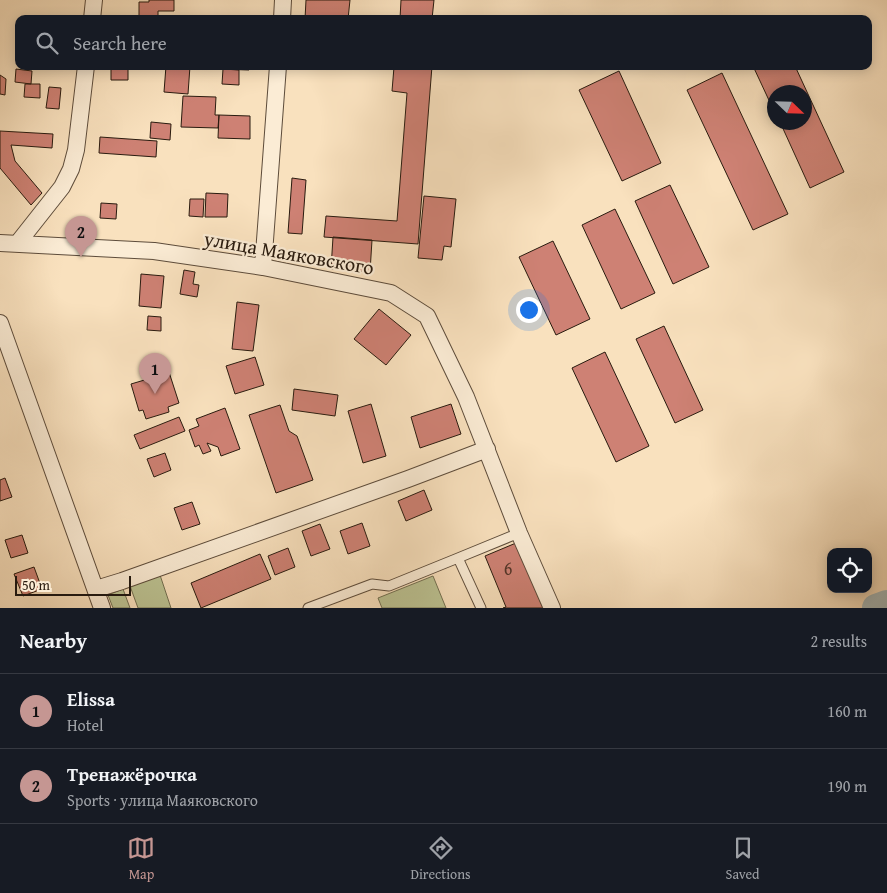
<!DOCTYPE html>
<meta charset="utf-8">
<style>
body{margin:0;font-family:"Gentium Book Plus",serif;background:#20242c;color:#f1f3f6}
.controls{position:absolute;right:15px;bottom:15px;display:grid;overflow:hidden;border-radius:10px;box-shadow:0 2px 12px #0003}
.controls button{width:45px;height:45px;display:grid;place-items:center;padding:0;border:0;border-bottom:1px solid #363941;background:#171b24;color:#f1f3f6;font:25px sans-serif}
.compass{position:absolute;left:767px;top:85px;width:45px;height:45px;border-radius:50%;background:#171b24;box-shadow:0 2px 12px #0003;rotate:113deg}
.scale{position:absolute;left:15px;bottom:12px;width:116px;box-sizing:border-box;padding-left:5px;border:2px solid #291b0f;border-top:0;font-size:14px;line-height:18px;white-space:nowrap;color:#291b0f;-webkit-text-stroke:4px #fbecd5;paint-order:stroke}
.you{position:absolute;left:528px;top:309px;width:18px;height:18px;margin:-12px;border:4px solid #fff;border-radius:50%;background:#1a73e8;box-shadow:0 0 0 8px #1a73e833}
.badge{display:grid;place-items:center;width:32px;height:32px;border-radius:50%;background:#c59692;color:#111;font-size:16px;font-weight:700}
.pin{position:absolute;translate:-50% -41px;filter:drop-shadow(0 1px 2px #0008)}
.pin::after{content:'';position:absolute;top:26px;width:18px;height:15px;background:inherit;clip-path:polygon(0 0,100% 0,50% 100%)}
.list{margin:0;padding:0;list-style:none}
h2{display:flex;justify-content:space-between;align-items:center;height:65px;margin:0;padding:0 20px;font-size:21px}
h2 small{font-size:16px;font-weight:400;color:#9ea1a6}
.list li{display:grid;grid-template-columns:32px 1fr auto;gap:15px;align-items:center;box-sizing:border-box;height:75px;padding:0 20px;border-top:1px solid #363941}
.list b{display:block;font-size:19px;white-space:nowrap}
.list p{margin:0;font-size:16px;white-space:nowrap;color:#9ea1a6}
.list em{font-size:16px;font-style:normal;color:#9ea1a6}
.icon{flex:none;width:28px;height:28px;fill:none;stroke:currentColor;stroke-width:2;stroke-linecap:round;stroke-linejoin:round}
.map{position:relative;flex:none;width:887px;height:608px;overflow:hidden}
.search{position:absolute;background:#171b24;box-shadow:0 2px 12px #0003;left:15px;right:15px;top:15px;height:55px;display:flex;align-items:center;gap:12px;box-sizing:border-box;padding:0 18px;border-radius:10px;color:#9ea1a6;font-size:19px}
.sheet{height:215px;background:#171b24}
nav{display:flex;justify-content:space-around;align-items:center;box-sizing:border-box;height:70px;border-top:1px solid #363941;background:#171b24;font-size:14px;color:#9ea1a6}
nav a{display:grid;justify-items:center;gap:2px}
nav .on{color:#c59692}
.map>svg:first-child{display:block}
.green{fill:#bcc393;stroke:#726f51}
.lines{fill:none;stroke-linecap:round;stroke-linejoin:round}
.river{stroke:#a4babd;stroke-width:28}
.building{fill:#ce8174;stroke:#291b0f}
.service-casing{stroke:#5d4c3b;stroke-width:11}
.minor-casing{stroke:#5d4c3b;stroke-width:18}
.service{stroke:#fbecd5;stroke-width:9}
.minor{stroke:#fbecd5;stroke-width:16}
.labels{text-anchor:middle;stroke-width:4.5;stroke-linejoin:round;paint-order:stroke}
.number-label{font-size:18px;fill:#523428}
.street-label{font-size:20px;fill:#291b0f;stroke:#fbecd5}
</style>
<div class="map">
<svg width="887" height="608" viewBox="0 0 887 608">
<rect width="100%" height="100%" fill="#f9e1be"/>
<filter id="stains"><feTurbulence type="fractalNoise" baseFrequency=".004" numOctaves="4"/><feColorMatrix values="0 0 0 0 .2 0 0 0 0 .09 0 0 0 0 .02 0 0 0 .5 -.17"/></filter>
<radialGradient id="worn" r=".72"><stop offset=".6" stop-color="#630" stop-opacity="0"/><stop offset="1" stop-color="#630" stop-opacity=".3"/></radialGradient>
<!-- green -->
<path class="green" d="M160,575l11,33h-33l-8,-22z
M433,576l13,32h-64l-4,-10z
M123,589l7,19h-17l-5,-13z"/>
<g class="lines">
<!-- river -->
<path class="river" d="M876,608l11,-4"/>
</g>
<!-- building -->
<path class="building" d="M149,0h25v11h-16v5h-19v-14h10z
M306,0h44l-2,19h-43z
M401,0h33l-2,19h-32z
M111,66h17v14h-17z
M166,66h24l-2,28 -24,-2z
M220,66h30l-1,4 -29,-1z
M391,66h41l-14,178 -94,-7 2,-21 71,5 10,-128 -15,-2 2,-24z
M753,66h42l49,106 -34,16 -30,-66h24v-30h-30v19z
M16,69l16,2 -1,13 -16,-2z
M223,69l16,1v15l-17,-1z
M619,71l42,92 -39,18 -43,-91z
M722,73l66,141 -35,16 -66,-140z
M0,75l6,4 -1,16 -5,-1z
M25,84h15v14l-16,-1z
M49,87l12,1 -2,21 -13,-1z
M183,96l33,1 -1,18h4l-1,13 -37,-1z
M219,115l31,1v23l-32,-1z
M151,122l20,2 -1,16 -20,-2z
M0,131l53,3 -1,14 -41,-3 4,16 27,32 -11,12 -31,-37z
M100,137l57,4 -1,16 -57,-4z
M292,178l14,2 -4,54 -14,-1z
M670,185l39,82 -36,17 -38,-83z
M206,193l22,1 -1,23h-22z
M424,196l32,3 -5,48 -7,-1 -2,14 -24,-2z
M190,199h14l-1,18 -14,-1z
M101,203l16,1 -1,15 -16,-1z
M615,209l40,84 -34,16 -39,-84z
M333,237l39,3 -2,32 -39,-3z
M553,241l37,78 -34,16 -37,-78z
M184,270l11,2 -2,12 6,1 -2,12 -17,-3z
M141,274l23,2 -3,32 -22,-2z
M237,302l22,3 -6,46 -21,-2z
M379,309l32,26 -25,30 -32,-26z
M148,316l13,1v14l-14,-1z
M664,326l39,84 -28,13 -39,-84z
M605,352l44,94 -33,16 -44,-94z
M255,357l9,28 -29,9 -9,-28z
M168,369l11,34 -11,4 1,5 -23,7 -3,-9 -4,1 -8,-27 27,-8 -1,-4z
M294,389l44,6 -3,21 -43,-6z
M371,404l15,52 -23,7 -15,-52z
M451,404l10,30 -41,14 -9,-31z
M280,405l9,26 8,5 16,44 -37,13 -27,-78z
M225,408l15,41 -19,7 -3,-9 -11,-4 4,8 -8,3 -4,-9 -4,2 -6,-17 10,-4 -3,-7z
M179,417l6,14 -45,18 -6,-14z
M165,453l6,17 -17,7 -7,-18z
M5,478l7,19 -12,4v-21z
M424,490l8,20 -26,11 -8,-20z
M192,502l8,22 -18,6 -8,-22z
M362,523l8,23 -22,8 -8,-23z
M320,524l10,25 -19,7 -9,-25z
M22,535l6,18 -17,5 -6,-18z
M516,543l27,65h-40l3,-1 -21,-51z
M288,548l7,19 -20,8 -7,-19z
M260,554l11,25 -70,29 -10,-25z
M34,567l8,22 -19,7 -9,-22z"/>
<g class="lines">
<defs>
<path id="service" d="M458,558l61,-25
M308,608l64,-24 17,2 69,-28 23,50"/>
<path id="minor" d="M92,19l2,-19
M282,19l1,-19
M0,243l154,8 109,16 128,26 36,23 39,81 53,136 33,75
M17,244l45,-57 9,-18 5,-19 10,-84
M263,267l15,-201
M0,323l102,285
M96,589l26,-8 286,-102 79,-30"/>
</defs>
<!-- service casing -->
<use href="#service" class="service-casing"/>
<!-- minor casing -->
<use href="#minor" class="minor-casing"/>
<!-- service -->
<use href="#service" class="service"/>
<!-- minor -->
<use href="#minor" class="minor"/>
</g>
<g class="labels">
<!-- number labels -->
<g class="number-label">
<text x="508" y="575">6</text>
</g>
<!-- street labels -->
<g class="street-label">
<text transform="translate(289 253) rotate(10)" y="7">улица Маяковского</text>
</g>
</g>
<rect width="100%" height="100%" filter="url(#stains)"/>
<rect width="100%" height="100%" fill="url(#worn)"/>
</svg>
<div class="controls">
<button><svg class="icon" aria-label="locate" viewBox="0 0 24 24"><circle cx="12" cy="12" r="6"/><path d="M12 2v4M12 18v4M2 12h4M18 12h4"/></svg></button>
</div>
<svg class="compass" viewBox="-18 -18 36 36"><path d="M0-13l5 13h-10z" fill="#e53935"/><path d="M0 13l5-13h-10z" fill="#9ea1a6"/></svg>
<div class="scale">50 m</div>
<div class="you"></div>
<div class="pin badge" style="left:155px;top:394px">1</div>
<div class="pin badge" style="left:81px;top:257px">2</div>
<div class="search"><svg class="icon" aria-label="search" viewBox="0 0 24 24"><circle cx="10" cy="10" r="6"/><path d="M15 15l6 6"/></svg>Search here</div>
</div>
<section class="sheet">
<h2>Nearby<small>2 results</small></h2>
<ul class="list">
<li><span class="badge">1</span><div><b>Elissa</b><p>Hotel</p></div><em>160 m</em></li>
<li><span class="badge">2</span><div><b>Тренажёрочка</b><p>Sports · улица Маяковского</p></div><em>190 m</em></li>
</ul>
</section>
<nav>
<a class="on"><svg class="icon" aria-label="map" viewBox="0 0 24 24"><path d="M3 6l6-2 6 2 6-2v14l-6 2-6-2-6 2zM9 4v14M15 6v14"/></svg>Map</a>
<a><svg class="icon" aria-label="directions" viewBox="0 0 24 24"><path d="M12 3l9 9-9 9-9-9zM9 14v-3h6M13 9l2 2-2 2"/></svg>Directions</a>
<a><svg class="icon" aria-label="saved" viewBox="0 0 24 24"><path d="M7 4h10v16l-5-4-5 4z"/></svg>Saved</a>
</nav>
